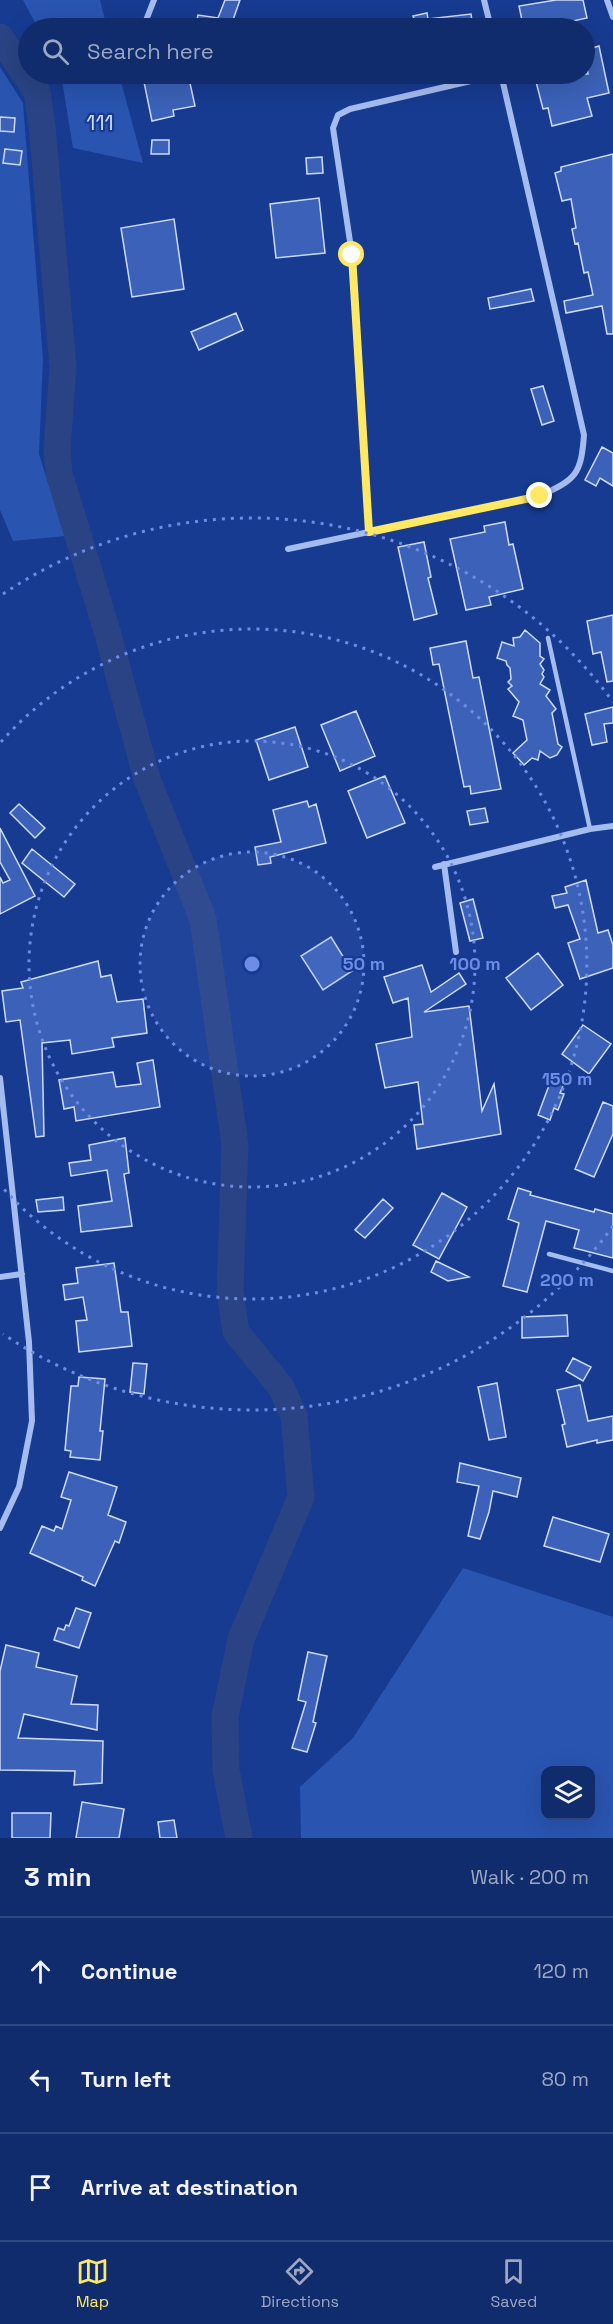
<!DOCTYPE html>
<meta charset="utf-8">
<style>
body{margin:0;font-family:"Space Grotesk",sans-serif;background:#1e3875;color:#f1f3f6}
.controls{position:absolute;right:18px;bottom:18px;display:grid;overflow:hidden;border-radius:12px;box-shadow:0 6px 24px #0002}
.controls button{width:54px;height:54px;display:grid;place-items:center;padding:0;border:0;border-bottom:2px solid #304880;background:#112c6d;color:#f1f3f6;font:30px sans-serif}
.stop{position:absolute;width:18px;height:18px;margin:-14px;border:4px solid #ffe864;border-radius:50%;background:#fff}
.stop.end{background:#ffe864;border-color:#fff;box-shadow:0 2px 6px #0008}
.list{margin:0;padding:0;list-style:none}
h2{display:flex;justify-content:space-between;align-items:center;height:78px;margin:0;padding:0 24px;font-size:26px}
h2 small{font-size:20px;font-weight:400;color:#9ca7c2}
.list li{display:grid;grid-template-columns:39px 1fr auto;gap:18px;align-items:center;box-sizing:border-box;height:108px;padding:0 24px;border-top:2px solid #304880}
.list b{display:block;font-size:22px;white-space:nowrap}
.list em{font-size:20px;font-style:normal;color:#9ca7c2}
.icon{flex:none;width:33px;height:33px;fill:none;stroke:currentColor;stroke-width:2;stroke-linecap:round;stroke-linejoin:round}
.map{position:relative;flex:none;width:613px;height:1838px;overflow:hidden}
.search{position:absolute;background:#112c6d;box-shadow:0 6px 24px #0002;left:18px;right:18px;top:18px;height:66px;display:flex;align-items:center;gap:15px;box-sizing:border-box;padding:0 21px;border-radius:33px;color:#9ca7c2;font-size:22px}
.sheet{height:402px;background:#112c6d}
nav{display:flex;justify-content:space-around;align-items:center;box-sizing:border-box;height:84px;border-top:2px solid #304880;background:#112c6d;font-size:16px;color:#9ca7c2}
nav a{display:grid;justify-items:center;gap:3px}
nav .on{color:#ffe864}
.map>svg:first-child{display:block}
.green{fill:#2954b0;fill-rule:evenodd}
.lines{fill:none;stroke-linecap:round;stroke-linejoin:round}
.river{stroke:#294384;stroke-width:27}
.building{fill:#3b62b8;stroke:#ccdbfb;stroke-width:1.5}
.lane{stroke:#a5bcf0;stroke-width:4.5}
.street{stroke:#a5bcf0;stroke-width:6}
.route{stroke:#ffe864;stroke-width:8}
.ring{fill:none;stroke:#6c8ce6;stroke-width:3;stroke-dasharray:3 6}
.labels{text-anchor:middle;stroke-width:4.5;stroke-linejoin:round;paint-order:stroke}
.park-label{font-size:22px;fill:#ccdbfb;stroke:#173b91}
.centre{fill:#6c8ce6;stroke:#173b91;stroke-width:3}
.ring-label{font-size:18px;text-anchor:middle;font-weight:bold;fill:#6c8ce6;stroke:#173b91;stroke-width:4.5;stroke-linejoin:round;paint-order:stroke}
</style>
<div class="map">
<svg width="613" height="1838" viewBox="0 0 613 1838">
<rect width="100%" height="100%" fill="#173b91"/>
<!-- green -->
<path class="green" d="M23,0h77l7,28h-69z
M0,67l23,36 20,256 -4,95 26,82 -52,5 -13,-31z
M61,74h58l24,89 -70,-15z
M463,1568l150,49v221h-312l-1,-51 53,-49zM590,1770v46h-44v-46z"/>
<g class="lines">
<!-- river -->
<path class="river" d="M0,37l37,55 5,34 21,241 -6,82 2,24 48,158 40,148 56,140 32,226 -5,147 6,40 45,55 13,29 7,81 -60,142 -16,77 1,54 13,68"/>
</g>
<!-- building -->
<path class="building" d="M225,0h15l-7,20 9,2v6h-47l3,-13 20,3z
M556,0h27l4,18 -19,4 1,6h-42l-1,-4 -3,1 -4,-19z
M427,13l1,6 43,-5 2,14h-62v-6l4,-1 -2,-5z
M599,46l10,47 -22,5 5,18 -40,10 -4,-18 -5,1 -9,-35h54l-3,-24z
M188,74l7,32 -22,4 1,6 -22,5 -8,-39z
M0,117l15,1 -1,14 -14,-1z
M152,140h17v14h-18z
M5,149l17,2 -2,14 -17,-2z
M613,154v180h-6l-5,-28 -36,7 -2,-12 29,-6 -5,-23 -4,1 -6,-30 -3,1 -3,-15 4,-1 -5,-29 -9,2 -7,-28 6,-2v-4z
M322,157l1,16 -16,1 -1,-16z
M319,198l6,55 -49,5 -6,-54z
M174,219l10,70 -52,8 -11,-69z
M531,289l3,12 -44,8 -2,-11z
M236,313l7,17 -44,20 -8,-18z
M543,386l11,35 -12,4 -11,-36z
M602,447l11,6v33l-13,-8 -4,8 -11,-6z
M505,522l4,23 4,-1 10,45 -34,8 2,8 -25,5 -16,-71 35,-7 -1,-6z
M424,542l7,35 -3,1 9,36 -23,6 -16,-73z
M613,615v66l-6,1 -6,-30 -8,2 -6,-33z
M525,630l15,13v13l4,3 -4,5 4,6 -2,4 2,3 -4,7 10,6 -4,6 10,13 -4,4 6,31 4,3 -5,8 -7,3 -10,-7 -2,9 -6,-2 -8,7 -11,-12 14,-13 -4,-20 -10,-4 6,-14 -11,-13 4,-3 -4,-4 3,-3 -1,-11 -3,-3 -1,-4 -9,-3 5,-16 12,4 -1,-8 7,-1z
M466,641l7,37 6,-1 22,112 -30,5 -1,-8 -6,1 -25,-123 -6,1 -3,-17z
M613,707v16l-9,1 3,18 -15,3 -7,-31z
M356,711l19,45 -35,15 -19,-46z
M295,727l13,40 -39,13 -13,-40z
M385,776l20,47 -38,15 -19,-47z
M307,801l2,6 7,-3 10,39 -56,14 1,6 -13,2 -3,-18 26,-5 -8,-32z
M19,804l26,24 -10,10 -25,-25z
M485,808l3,14 -18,3 -3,-14z
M0,828l35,68 -35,18v-37l3,6 7,-3 -10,-18z
M32,849l43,35 -11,13 -42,-34z
M586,880l12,53 10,-3 5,15v23l-33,11 -12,-36 12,-4 -12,-34 -13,3 -3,-12 15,-3 -2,-6z
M473,899l10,39 -13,3 -10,-38z
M331,937l21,34 -29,19 -22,-34z
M538,953l25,32 -32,25 -25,-32z
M98,961l3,16 10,-2 6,27 26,-3 4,34 -35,5 2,9 -42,7 -2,-14 -28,3 2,93 -8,1 -16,-117 -14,2 -4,-31 21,-3 -2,-6z
M422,965l9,27 28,-19 7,11 -42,28 45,-6 13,105 12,-27 7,50 -84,15 -3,-24 9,-1 -5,-42 -33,6 -9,-44 36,-7 -4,-39 -15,5 -9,-26z
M583,1025l28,19 -22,30 -27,-20z
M153,1060l7,47 -84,14 -2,-14 -10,2 -5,-29 54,-8 3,15 25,-3 -4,-21z
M551,1080l13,4 -4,9 4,1 -6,16 -4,-2 -4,12 -12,-5z
M603,1102l10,4v28l-19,43 -19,-8z
M125,1138l4,35 -5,1 8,52 -51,6 -3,-26 34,-5 -5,-31 -36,6 -2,-13 22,-3 -2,-15z
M518,1188l13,4 -1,3 64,17 1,-3 18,5v44l-39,-10 5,-18 -33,-9 -19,71 -24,-6 16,-63 -11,-4z
M442,1193l25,14 -28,52 -26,-14z
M63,1197l1,13 -26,2 -2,-12z
M383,1199l10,9 -28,30 -10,-8z
M436,1261l33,16 -21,4 -17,-9z
M114,1263l7,49h7l4,34 -53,6 -3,-31 11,-1 -4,-23 -18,3 -2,-15 15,-2 -2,-15z
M567,1315l1,21 -46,2v-21z
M573,1358l18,9 -8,14 -17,-10z
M133,1363l14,1 -3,30 -14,-2z
M79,1377l26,2 -5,52h3l-3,29 -30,-3 1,-6 -6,-1 6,-64h7z
M497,1383l9,54 -17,3 -11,-53z
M580,1385l8,36 25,-5v24l-16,3v-3l-30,7 -5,-22 3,-1 -8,-34z
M460,1463l61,15 -4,19 -24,-6 -4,21 -9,27 -12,-3 11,-50 -22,-4z
M69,1472l48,15 -9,28 18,7 -7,21 -4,-2 -20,45 -13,-6 1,-3 -53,-24 12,-27 12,5 2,-5 6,3 9,-29 -10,-3z
M553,1517l56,17 -9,28 -56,-16z
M76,1608l15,5 -12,35 -25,-8 4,-12 6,2 2,-5 3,1z
M6,1645l33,8 -3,14 41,9 -6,28 27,1 -1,25 -73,-16 -6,24 85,3 -1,42 -28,2 1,-14 -75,-1v-99z
M308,1652l19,4 -14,66 3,1 -9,29 -15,-4 14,-46 -8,-2z
M82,1802l42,7 -5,29h-43z
M12,1813h39l-1,25h-38z
M174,1820l3,18h-17l-2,-16z"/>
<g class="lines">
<!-- lane -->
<path class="lane" d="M548,638l42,191
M549,1254l64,17"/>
<!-- street -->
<path class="street" d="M484,0l7,28
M607,0l6,17
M143,28l11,-28
M369,532l-17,-277 -19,-127 5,-13 12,-6 151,-35
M288,549l252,-53c36,-17 41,-21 44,-61l-83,-361
M444,864l12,88
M435,867l155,-38 23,-3
M0,1078l29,264 3,79 -13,66 -19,41
M0,1277l22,-3"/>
</g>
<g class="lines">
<!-- route -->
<path class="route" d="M352,255l17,277 171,-36"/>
</g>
<!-- distance rings -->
<circle cx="252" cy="964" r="112" fill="#6c8ce6" fill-opacity=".12"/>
<g class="ring">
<circle cx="252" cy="964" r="112"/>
<circle cx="252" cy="964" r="223"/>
<path d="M1 742A335 335 0 1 1 1 1186"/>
<path d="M613 1226A446 446 0 0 1 3 1334M3 594A446 446 0 0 1 613 702"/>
</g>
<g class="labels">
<!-- park labels -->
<g class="park-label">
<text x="100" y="130">111</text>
</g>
</g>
<circle cx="252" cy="964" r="9" class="centre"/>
<g class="ring-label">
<text x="364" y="970">50 m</text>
<text x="475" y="970">100 m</text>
<text x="567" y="1085">150 m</text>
<text x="567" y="1286">200 m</text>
</g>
</svg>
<div class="controls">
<button><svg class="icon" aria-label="layers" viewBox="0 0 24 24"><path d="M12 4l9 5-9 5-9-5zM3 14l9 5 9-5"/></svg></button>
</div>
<div class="stop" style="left:352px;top:255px"></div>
<div class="stop end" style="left:540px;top:496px"></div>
<div class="search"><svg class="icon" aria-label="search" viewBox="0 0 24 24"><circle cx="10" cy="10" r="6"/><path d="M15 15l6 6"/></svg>Search here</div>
</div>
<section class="sheet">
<h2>3 min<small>Walk · 200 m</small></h2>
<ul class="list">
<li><svg class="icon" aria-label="ahead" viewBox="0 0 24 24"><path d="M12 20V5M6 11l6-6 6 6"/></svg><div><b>Continue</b></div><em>120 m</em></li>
<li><svg class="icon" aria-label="left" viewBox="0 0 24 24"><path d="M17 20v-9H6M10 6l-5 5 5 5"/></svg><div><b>Turn left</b></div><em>80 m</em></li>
<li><svg class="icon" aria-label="arrive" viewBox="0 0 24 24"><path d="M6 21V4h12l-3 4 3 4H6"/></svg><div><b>Arrive at destination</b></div></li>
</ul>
</section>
<nav>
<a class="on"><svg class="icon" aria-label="map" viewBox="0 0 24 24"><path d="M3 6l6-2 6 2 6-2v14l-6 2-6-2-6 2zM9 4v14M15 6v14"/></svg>Map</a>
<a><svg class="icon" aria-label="directions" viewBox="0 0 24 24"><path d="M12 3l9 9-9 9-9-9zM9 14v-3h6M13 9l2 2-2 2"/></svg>Directions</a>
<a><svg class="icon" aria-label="saved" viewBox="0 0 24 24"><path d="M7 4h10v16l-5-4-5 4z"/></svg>Saved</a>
</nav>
